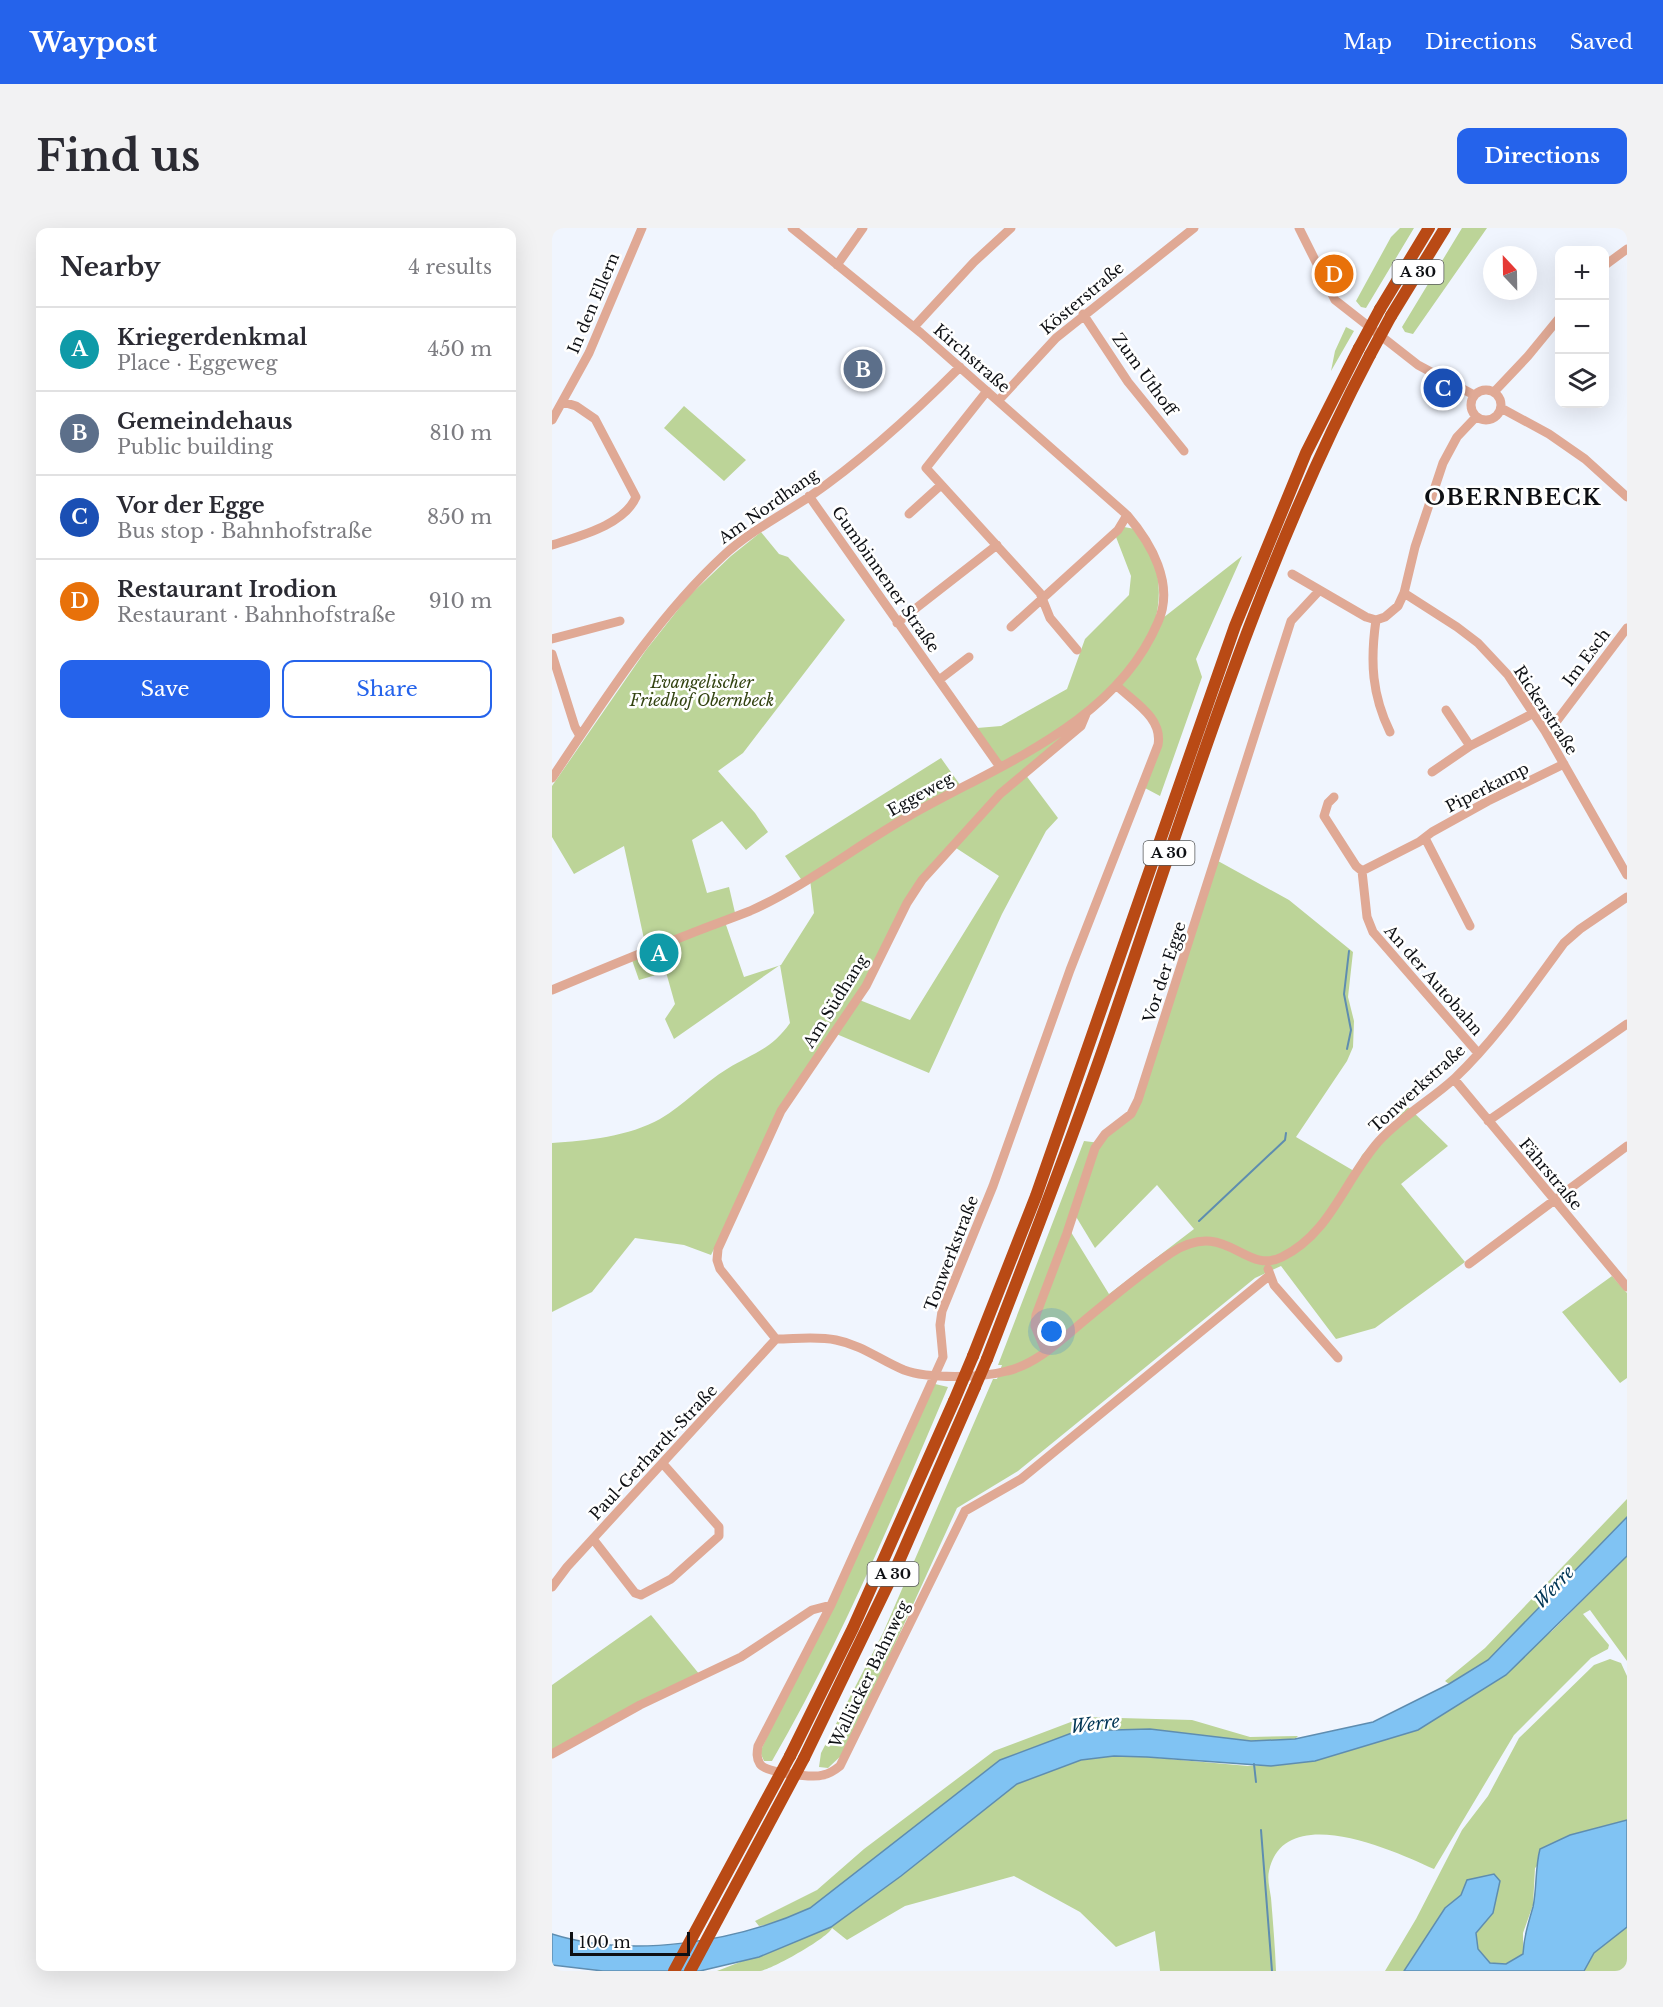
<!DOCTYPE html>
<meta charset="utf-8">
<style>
body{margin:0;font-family:"Libre Baskerville",serif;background:#f2f2f3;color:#2b2b33}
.controls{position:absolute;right:18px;top:18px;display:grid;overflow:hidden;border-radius:12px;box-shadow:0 6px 24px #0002}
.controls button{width:54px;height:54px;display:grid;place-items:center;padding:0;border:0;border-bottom:2px solid #e1e1e2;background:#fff;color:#2b2b33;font:30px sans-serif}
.compass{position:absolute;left:931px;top:18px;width:54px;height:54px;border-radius:50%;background:#fff;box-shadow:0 6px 24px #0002;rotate:338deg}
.scale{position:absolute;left:18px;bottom:15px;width:120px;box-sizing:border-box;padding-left:6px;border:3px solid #0e1014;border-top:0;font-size:16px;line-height:21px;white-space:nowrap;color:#0e1014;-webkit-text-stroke:4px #fff;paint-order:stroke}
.you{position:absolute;left:500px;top:1104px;width:21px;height:21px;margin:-15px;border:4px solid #fff;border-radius:50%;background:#1a73e8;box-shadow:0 0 0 9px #1a73e833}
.badge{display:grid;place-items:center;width:39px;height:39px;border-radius:50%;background:#2563eb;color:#fff;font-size:20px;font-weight:700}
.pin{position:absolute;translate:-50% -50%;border:3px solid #fff;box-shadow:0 2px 6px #0006}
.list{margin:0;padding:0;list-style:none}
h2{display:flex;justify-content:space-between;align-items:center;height:78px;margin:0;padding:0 24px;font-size:26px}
h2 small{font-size:20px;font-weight:400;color:#7c7c81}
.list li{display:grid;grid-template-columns:39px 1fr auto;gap:18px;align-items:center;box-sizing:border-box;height:84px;padding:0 24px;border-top:2px solid #e1e1e2}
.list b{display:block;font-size:22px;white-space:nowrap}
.list p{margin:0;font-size:20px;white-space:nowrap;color:#7c7c81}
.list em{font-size:20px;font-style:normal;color:#7c7c81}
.actions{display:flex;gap:12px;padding:18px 24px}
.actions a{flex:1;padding:14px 0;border:2px solid #2563eb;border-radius:12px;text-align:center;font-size:21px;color:#2563eb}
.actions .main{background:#2563eb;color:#fff}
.icon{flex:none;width:33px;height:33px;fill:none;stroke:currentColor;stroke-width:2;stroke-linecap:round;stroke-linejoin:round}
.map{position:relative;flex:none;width:1075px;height:1743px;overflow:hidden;border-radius:12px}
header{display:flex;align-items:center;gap:36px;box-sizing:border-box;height:84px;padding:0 30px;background:#2563eb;color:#fff}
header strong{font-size:28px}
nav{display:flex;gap:33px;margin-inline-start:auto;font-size:21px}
.intro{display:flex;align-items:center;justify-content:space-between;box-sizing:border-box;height:144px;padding:0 36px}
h1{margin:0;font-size:42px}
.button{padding:15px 27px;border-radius:12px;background:#2563eb;color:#fff;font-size:21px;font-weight:700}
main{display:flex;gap:36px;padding:0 36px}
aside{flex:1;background:#fff;border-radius:12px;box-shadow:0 6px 24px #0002}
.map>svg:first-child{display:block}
.green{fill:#bcd498;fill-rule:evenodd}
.water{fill:#80c3f3;stroke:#5e8db0;stroke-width:1.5}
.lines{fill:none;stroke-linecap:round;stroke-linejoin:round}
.stream{stroke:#5e8db0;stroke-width:2}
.minor{stroke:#e0a995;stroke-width:9}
.highway{stroke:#b94a15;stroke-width:12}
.highway-bridge{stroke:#b94a15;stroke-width:12}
.labels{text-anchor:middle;stroke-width:5;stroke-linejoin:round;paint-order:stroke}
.shield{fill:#fff;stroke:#56585a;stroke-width:1.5}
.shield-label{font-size:15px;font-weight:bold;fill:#0e1014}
.street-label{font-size:16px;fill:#0e1014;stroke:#fff}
.park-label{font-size:16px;font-style:italic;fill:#334311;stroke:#fff}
.water-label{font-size:18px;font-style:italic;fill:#003554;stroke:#fff}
.district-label{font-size:22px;font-weight:bold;letter-spacing:1.5px;fill:#0e1014;stroke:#fff}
</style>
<header>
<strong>Waypost</strong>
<nav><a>Map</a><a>Directions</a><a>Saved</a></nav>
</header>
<div class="intro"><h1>Find us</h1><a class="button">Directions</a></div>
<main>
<aside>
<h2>Nearby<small>4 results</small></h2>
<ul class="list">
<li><span class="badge" style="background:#0f9aa8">A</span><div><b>Kriegerdenkmal</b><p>Place · Eggeweg</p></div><em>450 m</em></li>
<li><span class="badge" style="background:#5c6f8a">B</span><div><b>Gemeindehaus</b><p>Public building</p></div><em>810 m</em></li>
<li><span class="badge" style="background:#1a4fb4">C</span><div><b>Vor der Egge</b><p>Bus stop · Bahnhofstraße</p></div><em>850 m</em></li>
<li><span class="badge" style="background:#e8710a">D</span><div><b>Restaurant Irodion</b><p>Restaurant · Bahnhofstraße</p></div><em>910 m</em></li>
</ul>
<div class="actions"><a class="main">Save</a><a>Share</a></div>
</aside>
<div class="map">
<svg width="1075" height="1743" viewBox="0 0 1075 1743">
<rect width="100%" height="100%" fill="#f0f5fe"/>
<!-- green -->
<path class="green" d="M848,0h14l-48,80 -5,-1 -5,-6 35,-64z
M910,0h25l-74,106 -8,-2 -3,-5z
M794,99l8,4 -23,40 4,-20z
M132,178l62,54 -22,21 -60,-53z
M572,299l11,2c24,28 29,61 19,96l88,-69 -46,103 6,18 -42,119 -17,-9c27,-67 29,-58 -29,-101l-33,38 -81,69 -79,86 -64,120 53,21 89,-144 -46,-30 72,-72 33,44 -12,13 -44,83 -73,159 -95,-40 -43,60 -80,162 -27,-10 -49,-7 -43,54 -40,20v-169c34,-2 78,-7 108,-24 24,-14 44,-36 67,-50 26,-16 44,-19 63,-46l-10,-58 -106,74 -9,-20 10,-15 -9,-32 -27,8 -7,-20 15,-7 -23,-107 -50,28 -22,-37v-51l94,-136 42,-53 43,-41 30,-24 18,22 9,3 57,63 -102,133 -25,18 37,42 13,19 -22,18 -24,-29 -30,19 15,53 22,-6 7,30 -11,5 19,55 37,-12 33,-52 -4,-34 -7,3 -18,-26 156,-98 22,31 41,-22 -27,-39 24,-2 66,-37 18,-50 44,-44 2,-19 -15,-39z
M666,633l71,39 64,52 -5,45 6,24 -1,26 -6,14 -51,76 58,34 8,-16 46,-48 40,39 -47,38 64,78 -90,66 -39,11 -55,-73 -26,12 -237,193 -61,37 -103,226 -10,19 -16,15 -9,-1 2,-14 62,-120 110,-254h4l5,-14h-4l86,-224 16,2 32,-27zM605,957l37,44 -85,65 -43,-70 6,-14 23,38z
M1060,1048l15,17v85l-7,5 -58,-71z
M383,1156l13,3c-54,127 -107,255 -176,374h-8l-4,-9z
M1075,1271v18l-139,143 -39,24 -4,-3 40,-33z
M1075,1328v105l-37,-51 -7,4 26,31 -1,4 -17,9 -77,77 -80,134c-39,-18 -150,-69 -165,2 -2,8 1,19 2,27 2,24 4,49 5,73h-116l-5,-40 -39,16 -36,-35 -66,-36 -109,30 -58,34 -15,-12c-4,10 -61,42 -72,43 -14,0 -29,0 -43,0l114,-44 70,-51 116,-92 64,-24 33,-4 33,1 101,9 67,-5 103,-31 134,-99z
M99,1387l49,60 -148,75v-65z
M1058,1431l11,4 6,13v144l-57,15 -35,33 -2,37 -10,28v21l-17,10 -16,-1 -12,-14 -2,-16 17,-20 -26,-33 -6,15 -16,13 -41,63h-19l31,-52 46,-89 26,-34 31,-58 75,-73z
M532,1489l108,3 58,17 48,-1 -3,3 -44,2 -101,-12 -73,2 -77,29 -190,149 -32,14 -19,3 -4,-5 62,-31 47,-41 130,-98z
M1075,1699v44h-43l10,-18z"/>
<!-- water -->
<path class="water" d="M1075,1289v39l-121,119 -88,55 -103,31 -44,5 -124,-9 -33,-1 -33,4 -64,24 -116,92 -70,51 -72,30 -59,14h-97l-51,-6v-31c79,25 184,8 258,-26l190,-148 77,-29 73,-2 101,12 44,-2 78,-17 76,-38 39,-24z
M1075,1592v107l-33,26 -10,18h-180l41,-63 16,-13 6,-15 27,-6 6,7 -7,32 -17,20 2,16 12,14 16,1 17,-10c1,-17 5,-30 10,-47 4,-19 2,-39 7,-58l30,-14z"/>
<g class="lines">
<!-- stream -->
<path class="stream" d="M795,821l4,-19 -7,-36 5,-43
M647,993l86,-81 1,-7
M702,1536l2,18
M709,1602l11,141"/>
<!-- minor -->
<path class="minor" d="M747,0l36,72 83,65 56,30
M285,37l26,-37
M1052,38l23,-17
M531,86l45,68 56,69
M362,99l60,-65 37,-34
M919 177a15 15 0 1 1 30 0a15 15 0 1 1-30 0Z
M435,163l-61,77 114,125 10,25 27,32
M942,164l34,-36 32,-39
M446,173l58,-63 138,-110
M949,180l48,26 36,25 42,38
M0,192l37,-67 53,-125
M257,268l191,271
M357,286l32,-29
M0,317c27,-9 72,-20 84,-48l-41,-78 -19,-13 -13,-4
M740,346l74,43 10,3 9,-3 13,-11 6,-13 11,-46 28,-84 14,-26 19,-20
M852,365l53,34 21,16 30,32 37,56 82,144
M824,392c-6,42 -4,75 14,112
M345,395l100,-78
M459,399l107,-97 9,-15
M0,411l68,-18
M0,426l23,73 5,9
M387,452l30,-23
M564,457c18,17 47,33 42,60l-88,225 -77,216 -51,125 -2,14 3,32 -112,248 -73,141c-1,6 -2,12 2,18 6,9 53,14 63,11 7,-1 12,-5 17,-9l125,-255 56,-32 249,-204
M894,482l24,36
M993,503l11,-9 71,-94
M880,544l38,-26 64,-33
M0,550c52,-77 103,-159 171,-222 26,-24 57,-40 86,-59 55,-38 104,-83 151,-130
M782,569l-6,6 -4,13 32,50 6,5 5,46 6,15 105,121
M873,610l45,88
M810,643l57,-29 13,-10 56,-31 76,-37
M0,762c43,-18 86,-36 130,-53 22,-9 45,-17 68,-26 56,-25 106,-65 159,-95 89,-51 206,-92 249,-194 17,-38 -7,-79 -31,-107l-206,-182 -129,-105
M902,851l173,208
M936,893l139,-97
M917,1036l158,-118
M716,1041l6,16 64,73
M224,1111c19,0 41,-3 60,1 26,5 44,20 68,30 24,9 77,8 103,1 30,-7 55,-32 78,-51 28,-23 56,-47 86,-67 56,-36 73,23 111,4 49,-24 63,-78 97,-116 23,-25 52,-41 76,-63 42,-40 75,-89 109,-135l16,-14 47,-32
M224,1111l-56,-70 -3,-9 1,-11 63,-138 85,-125 41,-83 15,-23 78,-86 81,-68 5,-12
M494,1124l-11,-26 1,-11 31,-82 28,-85 10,-14 26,-20 7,-14 153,-479 27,-29
M41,1311l42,54 6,2 30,-16 48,-43v-9l-55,-62
M0,1359l15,-20 209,-228
M0,1526l88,-49 101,-48 71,-47 19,-5"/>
<!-- highway -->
<path class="highway" d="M828,81l49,-81
M839,88l54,-88
M421,1128l63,-160 199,-570 71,-173 53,-105
M435,1131c39,-101 78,-201 114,-304 82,-236 152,-478 269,-700
M238,1528l63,-128 101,-227
M252,1530l92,-190 79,-181"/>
<!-- highway-bridge -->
<path class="highway-bridge" d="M807,120l21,-39
M818,127l21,-39
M423,1159l12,-28
M402,1173l19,-45
M122,1743l116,-215
M138,1743l114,-213"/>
</g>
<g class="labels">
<!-- shield labels -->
<g class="shield">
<rect x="840.5" y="32" width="51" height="24" rx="4.5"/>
<rect x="591.5" y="613" width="51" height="24" rx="4.5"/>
<rect x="315.5" y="1334" width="51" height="24" rx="4.5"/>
</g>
<g class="shield-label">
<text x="866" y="49">A 30</text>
<text x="617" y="630">A 30</text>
<text x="341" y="1351">A 30</text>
</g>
<!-- street labels -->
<g class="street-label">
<text transform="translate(530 70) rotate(-40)" y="6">Kösterstraße</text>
<text transform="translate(41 75) rotate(-67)" y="6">In den Ellern</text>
<text transform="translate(420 130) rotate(41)" y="6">Kirchstraße</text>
<text transform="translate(593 146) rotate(54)" y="6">Zum Uthoff</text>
<text transform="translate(216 278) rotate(-35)" y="6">Am Nordhang</text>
<text transform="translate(334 351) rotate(55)" y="6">Gumbinnener Straße</text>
<text transform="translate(1034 429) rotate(-53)" y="6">Im Esch</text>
<text transform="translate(994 482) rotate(57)" y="6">Rickerstraße</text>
<text transform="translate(935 559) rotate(-27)" y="6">Piperkamp</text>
<text transform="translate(368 566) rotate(-29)" y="6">Eggeweg</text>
<text transform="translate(612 744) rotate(-72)" y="6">Vor der Egge</text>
<text transform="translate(882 752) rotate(49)" y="6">An der Autobahn</text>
<text transform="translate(283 773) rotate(-58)" y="6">Am Südhang</text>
<text transform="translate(865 860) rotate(-42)" y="6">Tonwerkstraße</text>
<text transform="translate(999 946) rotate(50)" y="6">Fährstraße</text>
<text transform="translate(399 1025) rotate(-69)" y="6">Tonwerkstraße</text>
<text transform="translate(101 1224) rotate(-47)" y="6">Paul-Gerhardt-Straße</text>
<text transform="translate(317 1446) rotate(-64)" y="6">Wallücker Bahnweg</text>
</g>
<!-- park labels -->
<g class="park-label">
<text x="150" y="460">Evangelischer<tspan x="150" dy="18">Friedhof Obernbeck</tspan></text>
</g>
<!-- water labels -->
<g class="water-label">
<text transform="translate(1002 1359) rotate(-47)" y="6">Werre</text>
<text transform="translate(543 1496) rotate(-7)" y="6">Werre</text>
</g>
<!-- district labels -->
<g class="district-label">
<text x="961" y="277">OBERNBECK</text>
</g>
</g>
</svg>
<div class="controls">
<button>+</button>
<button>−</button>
<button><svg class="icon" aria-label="layers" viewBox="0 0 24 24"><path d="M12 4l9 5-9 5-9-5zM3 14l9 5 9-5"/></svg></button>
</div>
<svg class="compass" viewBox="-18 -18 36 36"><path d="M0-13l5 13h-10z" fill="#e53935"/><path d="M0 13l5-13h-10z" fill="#7c7c81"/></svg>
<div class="scale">100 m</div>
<div class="you"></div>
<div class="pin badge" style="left:107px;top:725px;background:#0f9aa8">A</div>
<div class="pin badge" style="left:311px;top:141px;background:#5c6f8a">B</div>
<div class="pin badge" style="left:891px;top:160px;background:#1a4fb4">C</div>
<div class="pin badge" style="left:782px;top:46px;background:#e8710a">D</div>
</div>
</main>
